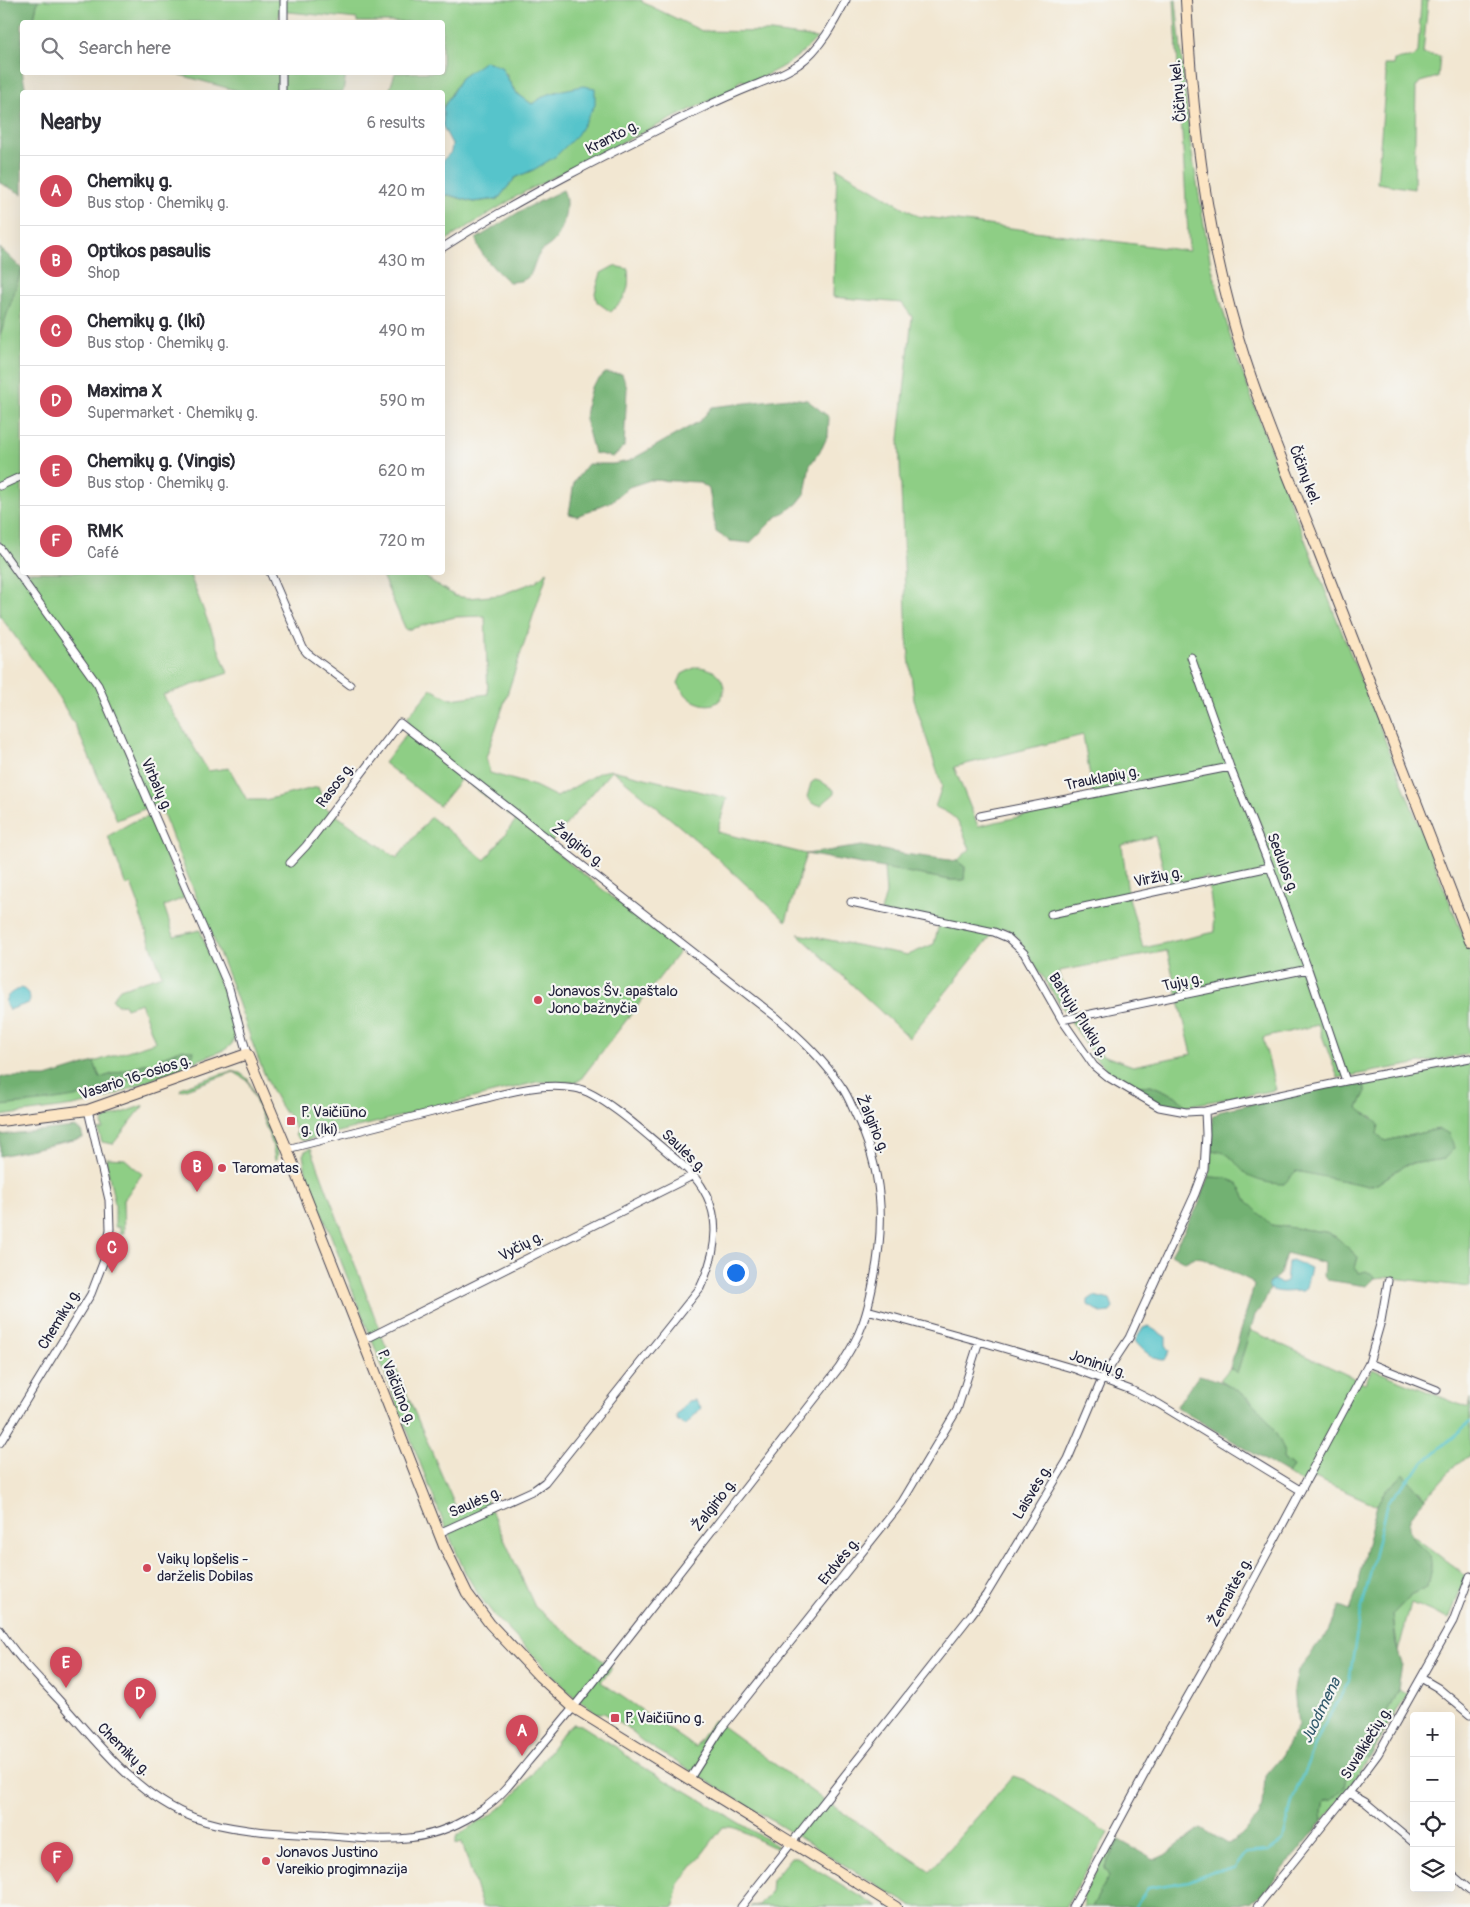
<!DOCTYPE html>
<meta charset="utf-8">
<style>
body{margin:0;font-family:Pangolin,sans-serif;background:#f2f2f3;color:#2b2b33}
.controls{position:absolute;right:15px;bottom:15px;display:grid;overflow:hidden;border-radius:5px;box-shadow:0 5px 20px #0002}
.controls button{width:45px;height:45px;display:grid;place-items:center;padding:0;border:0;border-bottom:1px solid #e1e1e2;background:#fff;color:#2b2b33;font:25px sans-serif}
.you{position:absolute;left:735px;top:1272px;width:18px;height:18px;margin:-12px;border:4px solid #fff;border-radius:50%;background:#1a73e8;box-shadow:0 0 0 8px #1a73e833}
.badge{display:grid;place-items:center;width:32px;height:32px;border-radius:50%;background:#d1495b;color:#fff;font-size:16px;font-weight:700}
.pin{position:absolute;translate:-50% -41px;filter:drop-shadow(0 1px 2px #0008)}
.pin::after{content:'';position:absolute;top:26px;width:18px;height:15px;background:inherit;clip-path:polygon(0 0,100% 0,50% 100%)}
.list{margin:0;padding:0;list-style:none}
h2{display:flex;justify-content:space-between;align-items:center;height:65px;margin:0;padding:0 20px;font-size:21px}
h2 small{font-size:16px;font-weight:400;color:#7c7c81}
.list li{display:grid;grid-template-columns:32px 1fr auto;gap:15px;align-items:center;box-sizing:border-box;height:70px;padding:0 20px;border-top:1px solid #e1e1e2}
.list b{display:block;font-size:19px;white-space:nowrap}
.list p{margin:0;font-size:16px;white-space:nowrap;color:#7c7c81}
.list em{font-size:16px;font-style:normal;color:#7c7c81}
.icon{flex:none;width:28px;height:28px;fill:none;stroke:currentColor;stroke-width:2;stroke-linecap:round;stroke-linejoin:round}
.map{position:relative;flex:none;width:1470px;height:1907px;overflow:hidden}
.search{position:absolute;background:#fff;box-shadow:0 5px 20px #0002;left:20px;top:20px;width:425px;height:55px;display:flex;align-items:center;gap:12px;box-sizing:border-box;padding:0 18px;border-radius:5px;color:#7c7c81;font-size:19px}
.panel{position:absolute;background:#fff;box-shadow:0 5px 20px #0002;left:20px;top:90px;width:425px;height:485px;border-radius:5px}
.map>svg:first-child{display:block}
.green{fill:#8ece85;stroke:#587860;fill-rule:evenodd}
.forest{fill:#72b172;stroke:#4a6a56}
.water{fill:#56c4cb;stroke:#3c7383}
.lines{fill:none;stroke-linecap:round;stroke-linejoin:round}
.stream{stroke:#56c4cb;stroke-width:2.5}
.street-casing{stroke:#414052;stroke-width:9}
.secondary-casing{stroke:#414052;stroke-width:12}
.street{stroke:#fff;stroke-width:7}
.secondary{stroke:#fce5c4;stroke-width:10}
.poi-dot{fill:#d1495b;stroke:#f6f6f2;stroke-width:2}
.labels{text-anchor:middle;stroke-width:4.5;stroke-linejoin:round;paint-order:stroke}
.street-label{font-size:15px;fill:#22223b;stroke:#f6f6f2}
.poi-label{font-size:15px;fill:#22223b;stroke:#f6f6f2;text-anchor:start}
.water-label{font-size:16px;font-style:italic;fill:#345b6d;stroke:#f6f6f2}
</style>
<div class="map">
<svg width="1470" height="1907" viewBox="0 0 1470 1907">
<rect width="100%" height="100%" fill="#f6f6f2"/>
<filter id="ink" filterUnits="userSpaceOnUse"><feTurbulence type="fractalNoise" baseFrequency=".02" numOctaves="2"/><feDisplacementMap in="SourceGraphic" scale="10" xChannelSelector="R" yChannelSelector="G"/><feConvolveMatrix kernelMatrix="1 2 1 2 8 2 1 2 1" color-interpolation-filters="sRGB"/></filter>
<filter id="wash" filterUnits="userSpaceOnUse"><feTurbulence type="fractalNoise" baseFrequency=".0096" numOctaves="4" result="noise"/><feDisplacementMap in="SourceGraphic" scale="20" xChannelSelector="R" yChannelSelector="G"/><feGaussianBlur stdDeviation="1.12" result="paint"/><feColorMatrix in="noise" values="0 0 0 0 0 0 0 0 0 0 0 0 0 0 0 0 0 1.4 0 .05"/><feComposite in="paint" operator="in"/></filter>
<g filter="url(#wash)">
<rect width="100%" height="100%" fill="#f2e7d2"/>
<!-- green -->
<path class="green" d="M38,0h604v2l60,29 69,1 46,6c-22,24 -40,33 -70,45l-5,-3 -5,3 -1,5 -142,68 -75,39 -76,47v-47h6l24,7 25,-3 17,-21 20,-9 28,-79 -17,5 -14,9c-14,-8 -21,-16 -26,-31l-45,5 -18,30 -1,-16h-53l6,-19 47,-1v-50h-85v-3l-78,-8 -1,11h-245z
M1174,0h2l14,142 21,123 23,85 56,152 180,451v101l-132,24 -20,-53 -55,13 13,52 -91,16 -9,-10 -25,-11 -18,2 -22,-13 -17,-17 -77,-120 -12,-9 -14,8 -82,102 -111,-104 110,21 26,-11 5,-20 -58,-12 5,-19 -2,-26 66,13h14l1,-13 -8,-6 13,-12c-10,-23 -9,-32 -35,-42l7,-21 -28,-86 -7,-62 -8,-199 13,-122 -10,-14 -69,-6 4,-129 81,48 271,35zM1083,735l11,65 -116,26 -24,-59zM1155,836l13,50 40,-9 7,55 -72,16 -15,-54 -6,-49zM1167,951l25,103 -59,12 -31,-11 -31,-44 -12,-40z
M1421,0h7l-5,54 17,2 -2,21 -18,5 -4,5 -2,102 -37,-6 9,-108 -2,-10h9l1,-5 20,-3 4,-5z
M173,73h173l-3,19h-101z
M614,266l14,3c2,23 -2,28 -17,43l-14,-10 -2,-9 6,-20z
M22,269v303l167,1 39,100 -65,22 45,76 21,-3 18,32h18l53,-13 8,21 71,50 34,-41 54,43 31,-40 -54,-42 -23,28 -55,-43 27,-35 -4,-10 24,-29 20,10 37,-5 -3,-78 -30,1 -49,13 -25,-57h38l36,23 14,2 31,-3 35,-13 13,-11 -62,187 4,15 45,13 22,11 43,-25 12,-2 115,28 -10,34 89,22 -20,67 -72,-66 -102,-85 -64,76 132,105 -100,129c-6,4 -33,1 -43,2l-230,58c-6,1 -9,-1 -12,-6l2,-2 -10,-20 -2,1c-24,-35 -38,-89 -54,-130 -23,-60 -49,-119 -72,-180l-42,17 -41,-93 -24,-41 -52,-70v-281z
M696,667c40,0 34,50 0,35 -9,-4 -13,-10 -18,-19l4,-9z
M815,780l7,2 12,8v4l-13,11 -8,-1 -6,-7 4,-14z
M149,817l35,81 -20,8 10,30 26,-6 29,78 6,28 -3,8 -6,5 -119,49 -34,8 -73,10v-10l60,-7 56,-14 43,-22 -7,4 -5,-4 -47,15 -6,-16 61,-20 -14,-39 -15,5 -2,-4 -7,1 -5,-6 8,-10 42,-14 -24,-66 2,-1 -9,-24 -5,2 -18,-50 26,-15z
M1470,1063v224l-85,-10 -10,1 -1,-3 -15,-2 -4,-5 3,-11 -22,-20 -10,-5 -55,-7 -23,-23 -10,-18 -11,-6 -18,-1 3,-27 13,2 24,24 35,8 11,-13 82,13 28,-19 39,-6 -5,-30 -54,12 -8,-7 -4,-17 -11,-5 -4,-4 7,-15 -1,-13z
M231,1071l9,2 8,6 30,73 -1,7 -2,1 -3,-17 -24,-62 -14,-9 -54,19 2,-4z
M144,1105l-31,39 -11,-2 -4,-12 5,-1 -1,-6 3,-4z
M311,1148l72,191 73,169 29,-11 50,110 77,61 -11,14 94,65 19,-27 107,78 109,73 83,-95 12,4 83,53 -43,74h-152l-271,-166 -16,-14 -22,-14h-8l-25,-19 -77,-79 -16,-21 -13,-22 -23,-53 -136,-347 -3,-17 2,-4z
M107,1158l18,1 17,15 -19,27 1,32h-4v-6h-5v-23l-9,-42z
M1250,1330l115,53 7,-14 96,39 2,-9v58l-14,7 -31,35 -6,-9 -35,2 -7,13 -62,-27 -8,8 -19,-12 5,-7 -10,-8 -32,-59 -31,-20 10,-12 7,4z
M1408,1532l58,44 -17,43 -38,-16 -13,49 -5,-38 18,-19 16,-8 4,-22 -3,-12 -11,-9z
M1398,1689l10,5 -19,29 -3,-8z
M573,1724l8,1 38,24 14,12 40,24 13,6 90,54 1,3c-19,-4 -34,-23 -54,-21l-44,57 -5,23h-192l-20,-65 -6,2v-7c13,-11 29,-17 42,-27 27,-22 46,-53 67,-80z
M1358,1758h12l-47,63 -1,-10 2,-10 20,-13 3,-17z
M1115,1837l4,3 -15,28 5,8 -17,31h-9l1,-2 -1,-10z
M791,1857h5l82,50 -128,-1 9,-1 12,-13 1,-12z"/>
<!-- forest -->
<path class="forest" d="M0,0h38l-5,22h-11v37l-1,5 5,28h-4v102l-22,-11z
M563,190c7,12 1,41 -9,51 -3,4 -8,6 -12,10 -14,15 -3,31 -33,31 -12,-10 -30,-27 -33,-43l46,-29z
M0,248l22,21 -22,66z
M605,373l17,1 5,14 -3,59 -11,10 -19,-4 -9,-34 2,-16 4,-16z
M789,398l18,2 22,17 -1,18 -6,13 -12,17 -5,29 -8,10 -22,14 -25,25 -20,-2 -14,-9 -7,-43 -10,-7 -49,-2 -21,7 -17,14 -35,15 -8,-2 5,-32 14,-18h25l16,-3 71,-40 12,-14z
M862,846l42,8 53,7 8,6 -1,13h-14l-144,-26z
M183,1049l11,2 -1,5c-36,13 -71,30 -109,39 -27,6 -56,8 -84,11v-29h46l48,-15 6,16 47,-15 5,4 7,-4v-5z
M1364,1080l1,13 -7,15c7,7 15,8 21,17l-2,9 8,7 54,-12 11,5 4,14 -10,11 -39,6 -28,19 -9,2 -72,-15 -12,13c-12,0 -24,-2 -35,-8 -17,-12 -13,-23 -37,-26v-33l10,-7z
M1151,1085l25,11 9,10 -25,-2 -27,-17z
M75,1127l6,4 2,7 -83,18v-21z
M1209,1177l18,1 11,6 10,18 23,23 55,7 10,5 22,20 -3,11 4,5 7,-2 8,4 1,3 -8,8 -40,-6 -4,-4 1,-13 -38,-10 -6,22 -11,9 1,5 -6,14 -9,12 -18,58 -7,-5 24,-82 -3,-5 -48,-23 -8,-1 -10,5 -14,-8 27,-48z
M1199,1375c36,8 59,27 77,59 5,9 9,14 7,25l10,8 -5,7 -112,-67z
M1404,1474l21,25c-13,15 -24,25 -9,43 3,5 9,7 12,11 7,9 0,24 -1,34l-16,8 -18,19 3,31 6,19 -4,25 -12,26 3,8 -19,35h-12l-11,13 -3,17 -12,11 -8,2 -2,10 1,10 -62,75c-10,6 -16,8 -27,7l-6,4h-136l17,-31 -5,-8 15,-28 35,20 11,-5 36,-27 27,16 12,-8 18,-18 5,-12 2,-30 15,-18 18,-32 -4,-37 4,-19 31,-39 11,-25 10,4 8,-22 1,-12 18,-71 7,-13z"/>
<!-- water -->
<path class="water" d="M485,61l16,6 14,25 17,12 14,-9 17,-5 20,-4 12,2v17l-18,30 -21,21 -21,13 -20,9 -17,21 -25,3 -24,-7h-6v-35l8,-8 1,-8 -9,-17v-19l18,-30z
M21,988c6,2 11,9 8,15l-20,7c-9,-11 1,-18 12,-22z
M1292,1260l19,8 -5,19 -3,4c-12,0 -22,3 -33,-2l-2,-5 3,-3 4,-1 6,4 5,-2 2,-20z
M1094,1296l16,4 3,8 -3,4 -9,1 -13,-8v-5z
M1148,1326l18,11v8l4,6 -5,9c-11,1 -24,-11 -30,-19l8,-13z
M695,1400l6,8 -16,18 -8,-6 -1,-4 12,-15z"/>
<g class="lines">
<!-- stream -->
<path class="stream" d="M1135,1907l13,-19 41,-7 24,-10 21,-2 12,-16 22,-2 15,-10 10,-43 29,-69 27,-48 10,-61 28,-117 37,-41 46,-40"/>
</g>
</g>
<g filter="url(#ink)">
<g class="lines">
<defs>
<path id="street" d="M284,22v-22
M282,92v-20
M442,248c81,-52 168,-95 254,-137 19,-9 39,-18 59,-26 15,-6 31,-12 44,-21 22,-16 35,-41 47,-64
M0,486l22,-10
M0,548l98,137 131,303 18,66
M270,572l33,76 4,5 43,32
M1191,657l39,110 40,100 38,102 38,112
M980,816l250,-49
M851,902l143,30 14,6 16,15 38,67 32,46 12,10 53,31 27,5 19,-1 141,-30 124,-23
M1051,914l219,-47
M1062,1020l246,-51
M287,1149c56,-14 112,-29 169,-43 38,-9 79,-25 119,-18 27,4 81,55 104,74 43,35 44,78 21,126l-155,194 -11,8 -95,43
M867,1310l112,31 96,28 56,21 28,14 141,86
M362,1341l330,-165
M1369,1363l68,27
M0,1443l91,-149 15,-39 4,-26 -1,-29 -21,-90
M0,1630c16,26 38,47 59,70 39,44 79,97 136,118 41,15 93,15 136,18 60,5 101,9 153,-28 18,-12 30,-29 43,-45 26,-31 52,-61 76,-93 79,-101 157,-201 236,-302 8,-13 17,-26 22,-40 6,-14 9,-29 12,-44 13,-62 10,-114 -18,-171 -4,-9 -8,-19 -14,-27 -18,-27 -41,-48 -65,-69l-376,-294 -94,123 -16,17
M1421,1678l17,10 32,27
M689,1780l32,-51 181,-227 55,-92 22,-69
M1349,1793l16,9 49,41
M1451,1874l19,16
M741,1907l230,-292 15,-20 82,-136 34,-80 27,-41 66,-144 9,-24 2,-36 -1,-23
M1073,1907l90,-167 74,-130 132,-247 12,-42 7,-40
M1257,1907l92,-114 29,-39 75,-133 17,-45"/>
<path id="secondary" d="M1186,0c5,104 17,209 44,309 22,83 57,163 89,243 50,129 101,259 151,389
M0,1121l88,-11 159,-56 40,95 157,397 23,47 23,31 49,52 35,32 322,199"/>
</defs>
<!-- street casing -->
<use href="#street" class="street-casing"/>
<!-- secondary casing -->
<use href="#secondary" class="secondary-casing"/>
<!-- street -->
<use href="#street" class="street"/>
<!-- secondary -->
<use href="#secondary" class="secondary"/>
</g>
</g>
<!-- markers -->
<g class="poi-dot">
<circle cx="538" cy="1000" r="5"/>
<rect x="286" y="1116" width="10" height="10" rx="2.5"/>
<circle cx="222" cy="1168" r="5"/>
<circle cx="147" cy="1568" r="5"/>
<rect x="610" y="1713" width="10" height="10" rx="2.5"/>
<circle cx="266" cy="1861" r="5"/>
</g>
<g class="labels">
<!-- street labels -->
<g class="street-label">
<text transform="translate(1178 91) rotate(-96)" y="5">Čičinų kel.</text>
<text transform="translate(612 137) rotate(-27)" y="5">Kranto g.</text>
<text transform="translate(1305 475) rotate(69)" y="5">Čičinų kel.</text>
<text transform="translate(1102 778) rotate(-11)" y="5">Trauklapių g.</text>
<text transform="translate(157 785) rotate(66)" y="5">Virbalų g.</text>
<text transform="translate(335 785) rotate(-53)" y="5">Rasos g.</text>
<text transform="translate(578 845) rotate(38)" y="5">Žalgirio g.</text>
<text transform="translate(1283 863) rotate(69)" y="5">Sedulos g.</text>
<text transform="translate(1158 877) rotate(-12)" y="5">Viržių g.</text>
<text transform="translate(1182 982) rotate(-12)" y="5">Tujų g.</text>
<text transform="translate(1079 1015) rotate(57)" y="5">Baltųjų Plukių g.</text>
<text transform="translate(135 1077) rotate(-18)" y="5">Vasario 16-osios g.</text>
<text transform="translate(873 1124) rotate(67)" y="5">Žalgirio g.</text>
<text transform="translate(684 1151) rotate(44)" y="5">Saulės g.</text>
<text transform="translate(521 1246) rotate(-27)" y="5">Vyčių g.</text>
<text transform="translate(59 1319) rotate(-59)" y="5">Chemikų g.</text>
<text transform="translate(1098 1364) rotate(19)" y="5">Joninių g.</text>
<text transform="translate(397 1387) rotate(68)" y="5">P. Vaičiūno g.</text>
<text transform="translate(1032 1492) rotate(-59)" y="5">Laisvės g.</text>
<text transform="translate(475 1502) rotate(-24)" y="5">Saulės g.</text>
<text transform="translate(714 1505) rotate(-52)" y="5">Žalgirio g.</text>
<text transform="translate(839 1561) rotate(-51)" y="5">Erdvės g.</text>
<text transform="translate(1230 1592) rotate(-62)" y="5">Žemaitės g.</text>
<text transform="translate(1366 1743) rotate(-58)" y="5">Suvalkiečių g.</text>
<text transform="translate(124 1749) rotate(45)" y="5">Chemikų g.</text>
</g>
<!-- poi labels -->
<g class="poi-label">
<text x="548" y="996">Jonavos Šv. apaštalo<tspan x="548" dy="17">Jono bažnyčia</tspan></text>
<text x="301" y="1117">P. Vaičiūno<tspan x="301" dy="17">g. (Iki)</tspan></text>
<text x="232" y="1173">Taromatas</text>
<text x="157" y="1564">Vaikų lopšelis -<tspan x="157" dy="17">darželis Dobilas</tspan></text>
<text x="625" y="1723">P. Vaičiūno g.</text>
<text x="276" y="1857">Jonavos Justino<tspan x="276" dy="17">Vareikio progimnazija</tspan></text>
</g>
<!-- water labels -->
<g class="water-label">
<text transform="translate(1320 1710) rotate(-64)" y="6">Juodmena</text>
</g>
</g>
</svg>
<div class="controls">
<button>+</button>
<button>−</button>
<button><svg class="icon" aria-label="locate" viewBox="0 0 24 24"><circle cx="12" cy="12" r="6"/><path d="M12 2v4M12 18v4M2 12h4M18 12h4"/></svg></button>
<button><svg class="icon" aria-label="layers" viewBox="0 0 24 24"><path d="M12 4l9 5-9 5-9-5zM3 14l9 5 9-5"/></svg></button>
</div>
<div class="you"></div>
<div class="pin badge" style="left:522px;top:1756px">A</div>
<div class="pin badge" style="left:197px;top:1192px">B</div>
<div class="pin badge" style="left:112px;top:1273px">C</div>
<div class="pin badge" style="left:140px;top:1719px">D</div>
<div class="pin badge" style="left:66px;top:1688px">E</div>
<div class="pin badge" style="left:57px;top:1883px">F</div>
<div class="search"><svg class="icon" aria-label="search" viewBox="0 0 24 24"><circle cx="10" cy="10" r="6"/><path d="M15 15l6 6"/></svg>Search here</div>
<section class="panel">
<h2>Nearby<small>6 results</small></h2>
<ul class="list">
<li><span class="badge">A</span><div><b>Chemikų g.</b><p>Bus stop · Chemikų g.</p></div><em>420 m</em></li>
<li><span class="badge">B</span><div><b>Optikos pasaulis</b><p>Shop</p></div><em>430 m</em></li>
<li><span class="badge">C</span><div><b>Chemikų g. (Iki)</b><p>Bus stop · Chemikų g.</p></div><em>490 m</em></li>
<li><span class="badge">D</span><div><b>Maxima X</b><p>Supermarket · Chemikų g.</p></div><em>590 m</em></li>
<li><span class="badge">E</span><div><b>Chemikų g. (Vingis)</b><p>Bus stop · Chemikų g.</p></div><em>620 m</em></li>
<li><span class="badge">F</span><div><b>RMK</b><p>Café</p></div><em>720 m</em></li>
</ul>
</section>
</div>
